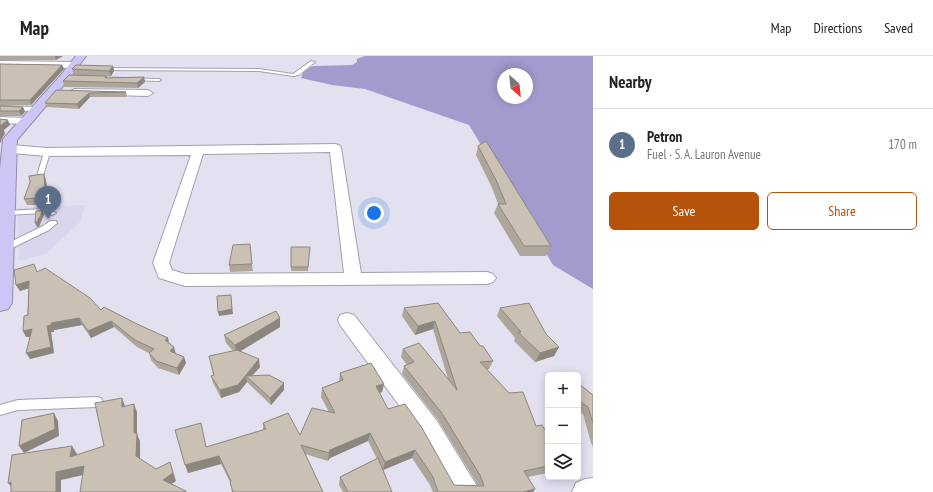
<!DOCTYPE html>
<meta charset="utf-8">
<style>
body{margin:0;font-family:"PT Sans Narrow",sans-serif;background:#f2f2f2;color:#222}
.controls{position:absolute;right:12px;bottom:12px;display:grid;overflow:hidden;border-radius:6px;box-shadow:0 2px 10px #0003}
.controls button{width:36px;height:36px;display:grid;place-items:center;padding:0;border:0;border-bottom:1px solid #e0e0e0;background:#fff;color:#222;font:20px sans-serif}
.compass{position:absolute;left:497px;top:12px;width:36px;height:36px;border-radius:50%;background:#fff;box-shadow:0 2px 10px #0003;rotate:153deg}
.you{position:absolute;left:374px;top:157px;width:14px;height:14px;margin:-10px;border:3px solid #fff;border-radius:50%;background:#1a73e8;box-shadow:0 0 0 6px #1a73e833}
.badge{display:grid;place-items:center;width:26px;height:26px;border-radius:50%;background:#b45309;color:#fff;font-size:13px;font-weight:700}
.pin{position:absolute;translate:-50% -33px;filter:drop-shadow(0 1px 2px #0008)}
.pin::after{content:'';position:absolute;top:21px;width:14px;height:12px;background:inherit;clip-path:polygon(0 0,100% 0,50% 100%)}
.list{margin:0;padding:0;list-style:none}
h2{display:flex;justify-content:space-between;align-items:center;height:52px;margin:0;padding:0 16px;font-size:17px}
h2 small{font-size:13px;font-weight:400;color:#767676}
.list li{display:grid;grid-template-columns:26px 1fr auto;gap:12px;align-items:center;box-sizing:border-box;height:72px;padding:0 16px;border-top:1px solid #e0e0e0}
.list b{display:block;font-size:15px;white-space:nowrap}
.list p{margin:0;font-size:13px;white-space:nowrap;color:#767676}
.list em{font-size:13px;font-style:normal;color:#767676}
.actions{display:flex;gap:8px;padding:12px 16px}
.actions a{flex:1;padding:9px 0;border:1px solid #b45309;border-radius:6px;text-align:center;font-size:14px;color:#b45309}
.actions .main{background:#b45309;color:#fff}
.icon{flex:none;width:22px;height:22px;fill:none;stroke:currentColor;stroke-width:2;stroke-linecap:round;stroke-linejoin:round}
.map{position:relative;flex:none;width:593px;height:436px;overflow:hidden}
header{display:flex;align-items:center;gap:24px;box-sizing:border-box;height:56px;padding:0 20px;background:#fff;border-bottom:1px solid #e0e0e0}
header strong{font-size:19px}
nav{display:flex;gap:22px;margin-inline-start:auto;font-size:14px}
main{display:flex}
aside{flex:1;background:#fff}
.map>svg:first-child{display:block}
.built{fill:#dad6ed}
.water{fill:#a39ace;fill-rule:evenodd}
.lines{fill:none;stroke-linecap:round;stroke-linejoin:round}
.lane-casing{stroke:#a2a0ae;stroke-width:2}
.street-casing{stroke:#a2a0ae;stroke-width:2}
.highway-casing{stroke:#938dae;stroke-width:2}
.lane{fill:#fff;fill-rule:evenodd}
.street{fill:#fff;fill-rule:evenodd}
.highway{fill:#cdc5f4;fill-rule:evenodd}
.wall{fill:#aea59b}
.shaded-wall{fill:#8d867e}
.building{fill:#cac0b4;stroke:#8d867e}
</style>
<header>
<strong>Map</strong>
<nav><a>Map</a><a>Directions</a><a>Saved</a></nav>
</header>
<main>
<div class="map">
<svg width="593" height="436" viewBox="0 0 593 436">
<rect width="100%" height="100%" fill="#e3e1f0"/>
<!-- built -->
<path class="built" d="M85,149l-5,17 -34,32 -27,7 -1,-53z"/>
<!-- water -->
<path class="water" d="M365,0h228v233l-40,-24 -84,-140 -104,-36 -33,-4 -31,-7 3,-7 9,-5 39,-1 5,-3v-3zM503,18h24v24h-24z"/>
<g class="lines">
<defs>
<path id="lane" d="M311,5l4,1 -16,13 -6,1 -34,-5 -158,-1 -2,-1 2,-1 158,1 34,5z
M93,21l66,2 2,1 -2,1 -64,-2h-2z
M0,50l36,1 3,2 -3,2 -36,-1z
M47,94l3,2 -7,24 -1,1h-4l-1,-1 7,-24z
M46,153l10,4 -4,2 -7,-2 -40,2 -4,-2 4,-2z
M50,165h6l1,2 -8,7 -43,21h-6v-4l43,-21z
M97,341l4,1 2,4 -2,4 -4,1 -79,3 -18,5v-10l18,-5z"/>
<path id="street" d="M0,5l75,1 4,3 -4,3 -75,-1z
M74,33l74,1 5,3 -5,3 -77,-2 -2,-2z
M0,61l26,1 5,3 -5,3 -26,-1z
M335,88l4,1 2,3 20,125 126,-1 6,2 3,4 -3,4 -6,2 -302,2 -26,-8 -6,-15 38,-108 -144,1 -36,-3 -4,-1 -2,-3 2,-3 4,-1 36,3zM330,96l14,121 -159,1 -13,-4 -3,-7 34,-109z
M347,257l7,2 83,106 38,62 4,9h-27l-31,-57 -81,-110 -2,-5 2,-5z
M593,422v14h-21l4,-9 9,-4z"/>
<path id="highway" d="M76,0h10l-17,23 -52,61 -5,163 -4,6 -8,2v-142l3,-30 58,-64z"/>
</defs>
<!-- lane casing -->
<use href="#lane" class="lane-casing"/>
<!-- street casing -->
<use href="#street" class="street-casing"/>
<!-- highway casing -->
<use href="#highway" class="highway-casing"/>
<!-- lane -->
<use href="#lane" class="lane"/>
<!-- street -->
<use href="#street" class="street"/>
<!-- highway -->
<use href="#highway" class="highway"/>
</g>
<!-- wall -->
<path class="wall" d="M0,0h63l-7,4h-56z
M0,8l62,1 2,4 -33,36h-31z
M113,10l1,5 -3,5h-4v2l37,-1 1,5 -7,6 -74,-1 -1,-6 11,-6 -2,-6z
M56,34l70,2 1,5h-37l-11,12 -32,-2 -2,-4z
M0,50l23,1 2,5 -4,4h-21z
M478,90l73,100 -5,10h-26l-26,-43 4,-9 -5,-14 -17,-35z
M44,118l2,6 1,9 7,6 -6,13h-10l-1,-3h-10l-3,-6z
M291,191h19l-2,24h-17z
M252,208l1,7 -23,1 -1,-7z
M38,215l63,39 36,14 31,14 1,5 6,10 9,4 2,6 -7,12 -21,-7 -7,-8 -2,-7 -12,-6 -23,-20 -23,11 -9,-13 -28,5v2h-3l3,21 -24,6v-22h-4l3,-49 -9,3 -4,-6z
M438,247l22,30 20,13 13,15 -4,8h-2l49,57 12,9v38l-20,4 7,12 -2,3h-100l-3,-7 -18,-27 -29,12 -3,-5 12,27h-49l-4,-7 1,-8 37,-18 -9,-18 -38,17 -2,3 -23,-7 18,38h-91l-2,-10 -9,-18 -33,9 18,-26 57,-17v-7l37,12 29,-23 -8,-15 1,-9 17,-6 1,-9 44,11 -2,8 -3,1 9,16 66,76h23l-1,-3 -38,-62 -36,-46 2,-8 3,-1 -6,-8 2,-8 45,30 -15,-50 -18,6 -13,-19 2,-8z
M500,252l46,26 13,13 -5,9 -19,6 -21,-21 1,-3 -18,-22z
M280,262v9l-40,24 20,16 -8,9 32,14 -13,15 -24,-23 -8,10 -18,6 -8,-15 -2,-7 2,-1 -4,-19 24,-5 -7,-8 -2,-8z
M578,327l15,12v52l-2,-4 -8,-29 -5,-3z"/>
<!-- shaded-wall -->
<path class="shaded-wall" d="M55,0h8l-7,4z
M62,9l2,4 -33,36 -1,-5z
M113,10l1,5 -3,5 -2,-5z
M144,21l1,5 -7,6 -1,-5z
M89,37l1,4 -11,12 -2,-5z
M23,51l2,5 -4,4 -2,-5z
M8,64l2,5 -6,5 1,4 -3,4 -1,4 -1,1v-17z
M44,118l2,6 2,15 -3,-6z
M52,133l2,6 -6,13 -3,-6z
M43,154l1,5 -5,12h-2l-2,-4z
M29,225l4,6 -13,4 -4,-6z
M231,243l2,15 -14,2 -1,-4z
M79,262l3,7 -28,5v2h-3l3,21 -24,6 -4,-6 21,-27 4,-3z
M280,262v9l-44,27 -1,-9z
M111,265l3,6 -23,11 -3,-7z
M435,265l-2,8 -18,6 3,-9z
M32,273l4,7 -10,1 -3,-6z
M168,282l1,6 -4,-4z
M174,291l2,7 -6,-3z
M559,291l-5,9 -19,6 5,-9z
M184,301l2,6 -7,12 -2,-7z
M259,303l1,8 -11,12 -3,-3 1,6 -8,10 -18,6 -1,-8z
M284,327v7l-13,15 -1,-7z
M384,328l-2,8 -8,3 2,-9z
M122,342l3,8 1,10 -4,-9z
M134,348l3,8v22l3,7v23l-4,-8 -2,-23z
M54,357l4,8 1,15 -35,17 -5,-7z
M370,377l-2,8 -38,17 -2,3 1,-8 1,-3z
M72,390l5,8 -3,10 -4,-7z
M415,394l-3,8 -29,12 2,-8z
M219,400l2,8 -33,9 -3,-8z
M170,406l6,19 -10,7 -3,-8z
M84,410l4,8 -27,6v12h-5v-20z
M11,426l3,8 -6,-7z
M535,433l-2,3h-10z"/>
<!-- building -->
<path class="building" d="M0,8l62,1 -32,35h-30z
M76,9l37,1 -4,5 -37,-2z
M69,19l37,1 -1,2 39,-1 -7,6 -74,-2z
M56,34l70,2 -37,1 -12,11 -32,-1z
M0,50l23,1 -4,4h-19z
M0,63l8,1 -8,6z
M486,85l65,105h-27l-26,-42h8l-10,-24 -18,-34z
M44,118l1,15h7l-7,13h-10v-4l-11,1 6,-17 -1,-6z
M43,154l-6,12 -2,1 1,-12z
M250,188l2,20 -23,1 4,-20z
M291,191h19l-2,20h-17z
M34,208l3,8 8,-4 45,30 11,12 3,-3 33,17 31,14 -3,2 9,7 -4,4 14,6 -7,11 -21,-7 -7,-8 5,-4 -19,-9 -24,-19 -23,10 -9,-13 -28,5v2l-4,1 4,21 -25,6 6,-24 -9,2 1,-15 4,-1 1,-34 -13,4 -2,-15z
M231,239l1,14 -14,3 -1,-16z
M438,247l22,30 10,-1 10,14h3l10,15 -13,1 29,31 14,-1 13,34 6,-1 6,10v31l-24,5 11,18 -12,3h-85l-5,-15 -18,-27 -30,12 -15,-29 -40,17 -1,3 -28,-8 22,47h-90l-3,-10 1,-1 -12,-25 -34,9 -10,-35 26,-7 5,24 60,-18 -3,-6 25,-10 12,22 12,-27 23,5 -13,-25 21,-8 -3,-7 31,-10 13,21 -8,2 12,23 17,-5 17,24 32,57 30,1 -4,-11 -39,-63 -37,-46 10,-4 -11,-13 16,-6 38,47 -22,-69 -17,5 -14,-18z
M529,247l17,31 13,13 -19,6 -22,-21h3l-21,-24z
M276,255l4,7 -45,27 -11,-10z
M237,294l22,9 -21,26 -18,5 -9,-14 3,-1 -5,-19z
M269,319l15,8 -14,15 -24,-22z
M578,327l15,12v28l-5,-16 -10,-7z
M122,342v9l12,-3v29h3l-1,23 20,13 14,-7 3,11 -10,7 23,11v1h-106l4,-26 -28,6v20h-45v-10l-3,1 4,-28 60,-9 -2,11 34,-11 -9,-43z
M54,357l1,16 -36,17 3,-26z
M378,402l14,34h-44l-8,-15z"/>
</svg>
<div class="controls">
<button>+</button>
<button>−</button>
<button><svg class="icon" aria-label="layers" viewBox="0 0 24 24"><path d="M12 4l9 5-9 5-9-5zM3 14l9 5 9-5"/></svg></button>
</div>
<svg class="compass" viewBox="-18 -18 36 36"><path d="M0-13l5 13h-10z" fill="#e53935"/><path d="M0 13l5-13h-10z" fill="#767676"/></svg>
<div class="you"></div>
<div class="pin badge" style="left:48px;top:163px;background:#5c6f8a">1</div>
</div>
<aside>
<h2>Nearby<small></small></h2>
<ul class="list">
<li><span class="badge" style="background:#5c6f8a">1</span><div><b>Petron</b><p>Fuel · S. A. Lauron Avenue</p></div><em>170 m</em></li>
</ul>
<div class="actions"><a class="main">Save</a><a>Share</a></div>
</aside>
</main>
